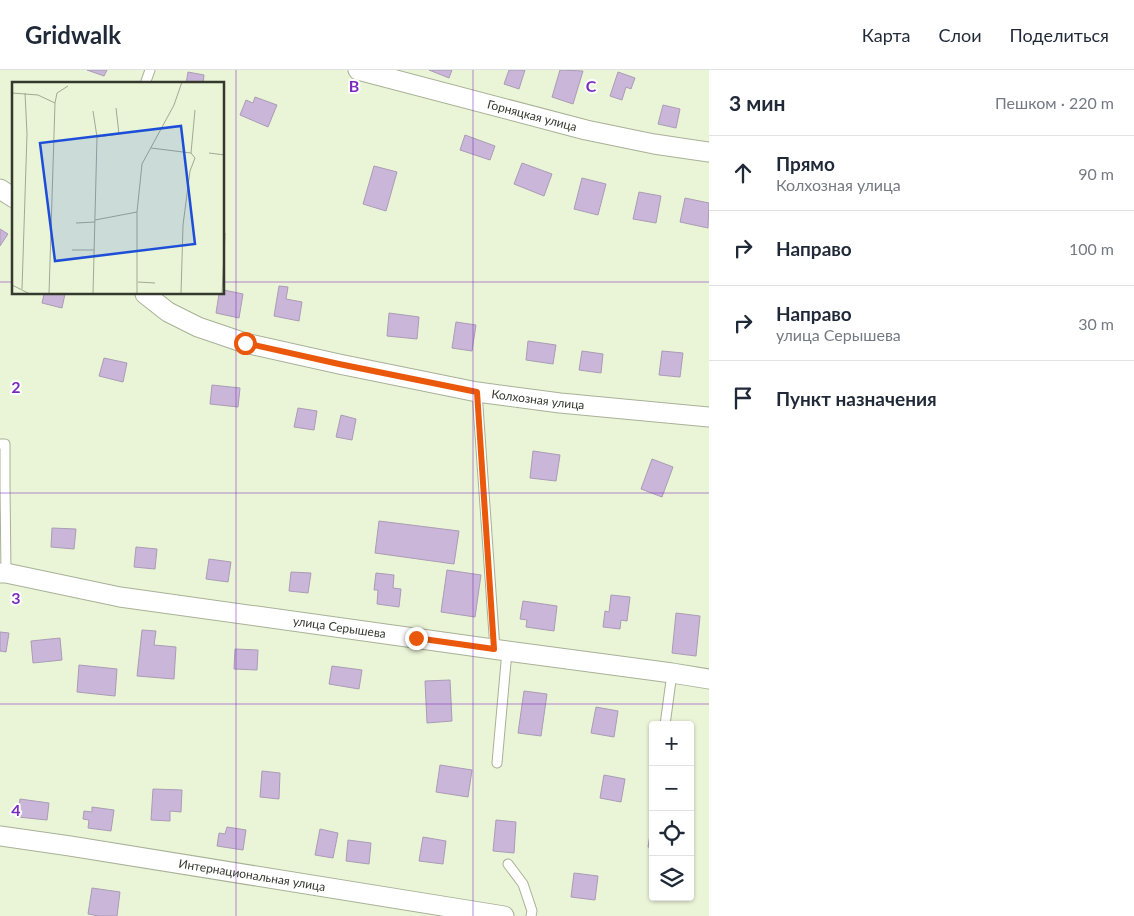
<!DOCTYPE html>
<html lang="ru">
<meta charset="utf-8">
<style>
body{margin:0;font-family:Lato,sans-serif;background:#f2f2f3;color:#1f2937}
.controls{position:absolute;right:15px;bottom:15px;display:grid;overflow:hidden;border-radius:5px;box-shadow:0 1px 4px #0004}
.controls button{width:45px;height:45px;display:grid;place-items:center;padding:0;border:0;border-bottom:1px solid #e0e1e3;background:#fff;color:#1f2937;font:25px sans-serif}
.stop{position:absolute;width:15px;height:15px;margin:-11px;border:4px solid #ea580c;border-radius:50%;background:#fff}
.stop.end{background:#ea580c;border-color:#fff;box-shadow:0 1px 5px #0008}
.list{margin:0;padding:0;list-style:none}
h2{display:flex;justify-content:space-between;align-items:center;height:65px;margin:0;padding:0 20px;font-size:21px}
h2 small{font-size:16px;font-weight:400;color:#747a83}
.list li{display:grid;grid-template-columns:32px 1fr auto;gap:15px;align-items:center;box-sizing:border-box;height:75px;padding:0 20px;border-top:1px solid #e0e1e3}
.list b{display:block;font-size:19px;white-space:nowrap}
.list p{margin:0;font-size:16px;white-space:nowrap;color:#747a83}
.list em{font-size:16px;font-style:normal;color:#747a83}
.icon{flex:none;width:28px;height:28px;fill:none;stroke:currentColor;stroke-width:2;stroke-linecap:round;stroke-linejoin:round}
.map{position:relative;flex:none;width:709px;height:846px;overflow:hidden}
header{display:flex;align-items:center;gap:30px;box-sizing:border-box;height:70px;padding:0 25px;background:#fff;border-bottom:1px solid #e0e1e3}
header strong{font-size:24px}
nav{display:flex;gap:28px;margin-inline-start:auto;font-size:18px}
main{display:flex}
aside{flex:1;background:#fff}
.map>svg:first-child{display:block}
.building{fill:#c9b6d9;stroke:#aa9cb5}
.lines{fill:none;stroke-linecap:round;stroke-linejoin:round}
.lane-casing{stroke:#a8b196;stroke-width:11}
.street-casing{stroke:#a8b196;stroke-width:21}
.lane{stroke:#fff;stroke-width:9}
.street{stroke:#fff;stroke-width:19}
.route{stroke:#ea580c;stroke-width:6}
.grid{fill:none;stroke:#7b2cbf;stroke-width:1;stroke-opacity:0.55}
.labels{text-anchor:middle;stroke-width:4;stroke-linejoin:round;paint-order:stroke}
.street-label{font-size:12px;fill:#34382d;stroke:#fff}
.inset-road{fill:none;stroke:#a1a993;stroke-width:1}
.view{fill:#1d4ed8;fill-opacity:0.15;stroke:#1d4ed8;stroke-width:2.5}
.inset-edge{fill:none;stroke:#34382d;stroke-width:2.5}
.grid-label{font-size:16px;text-anchor:middle;font-weight:bold;fill:#7b2cbf;stroke:#fff;stroke-width:4;stroke-linejoin:round;paint-order:stroke}
</style>
<header>
<strong>Gridwalk</strong>
<nav><a>Карта</a><a>Слои</a><a>Поделиться</a></nav>
</header>
<main>
<div class="map">
<svg width="709" height="846" viewBox="0 0 709 846">
<rect width="100%" height="100%" fill="#eaf4d7"/>
<!-- building -->
<path class="building" d="M87,0h20l-3,6z
M429,0h23l-3,8z
M509,0h16l-6,19 -15,-5z
M560,0l23,1 -10,33 -21,-7z
M188,2l16,3 -1,9h-17z
M618,2l17,6 -4,11 -5,-2 -4,13 -12,-4z
M255,27l22,8 -9,22 -28,-12 6,-15 7,3z
M663,35l17,4 -4,19 -18,-4z
M465,65l30,11 -5,14 -30,-10z
M522,93l30,11 -8,22 -30,-12z
M374,96l23,6 -11,39 -23,-7z
M582,108l24,6 -8,31 -24,-6z
M639,122l22,4 -5,27 -23,-4z
M685,128l24,5 -1,25 -28,-6z
M0,159l8,5 -8,12z
M279,216l9,1 -2,12 16,3 -3,19 -25,-5z
M224,220l19,4 -4,24 -23,-5 3,-19h5z
M44,224h21l-3,14 -20,-5z
M389,243l30,4 -2,22 -30,-3z
M456,252l20,3 -4,26 -20,-3z
M528,271l28,4 -3,19 -27,-4z
M582,281l21,3 -2,19 -22,-3z
M662,281l21,2 -3,24 -21,-2z
M104,288l23,5 -4,19 -24,-6z
M212,315l28,3 -2,19 -28,-3z
M298,338l19,3 -3,19 -20,-3z
M341,345l15,4 -4,21 -16,-3z
M533,381l27,4 -4,26 -26,-3z
M652,389l21,8 -11,30 -21,-8z
M379,451l80,10 -5,33 -79,-11z
M52,458l24,1 -2,20 -23,-2z
M136,477l21,2 -2,20 -21,-2z
M209,489l22,3 -3,20 -22,-3z
M447,500l34,5 -6,42 -34,-5z
M291,502l20,1 -3,20 -19,-2z
M376,503l18,2 -1,13 8,1 -2,18 -22,-3 1,-14h-4z
M611,525l19,2 -3,24 -6,-1 -1,9 -17,-2 2,-16 4,1z
M523,531l34,5 -3,25 -28,-4 1,-7 -7,-1z
M676,543l24,3 -4,40 -24,-3z
M142,560l14,1 -2,14 22,2 -2,32 -37,-3z
M0,562l9,1 -3,19 -6,-1z
M60,568l2,22 -29,3 -2,-22z
M235,579l23,1 -1,20 -23,-1z
M79,595l38,4 -2,27 -38,-4z
M332,596l30,4 -3,19 -30,-5z
M450,610l2,41 -25,2 -2,-42z
M524,621l23,3 -6,42 -23,-3z
M596,637l22,4 -4,26 -23,-4z
M440,695l32,5 -4,27 -32,-5z
M262,701l18,2 -1,26 -19,-2z
M604,705l21,4 -4,23 -21,-4z
M153,719l29,1 -1,22 -11,-1v10l-19,-1z
M20,729l29,4 -2,17 -29,-3z
M92,737l22,3 -3,21 -23,-3 1,-8 -6,-1 1,-8 8,1z
M496,750l20,2 -2,31 -21,-2z
M227,757l19,3 -3,20 -26,-4 2,-13 6,1z
M651,758l2,1v19l-5,-1z
M320,759l18,4 -5,25 -18,-3z
M423,767l23,4 -3,23 -24,-3z
M348,770l23,3 -2,21 -23,-3z
M574,803l24,3 -3,24 -24,-3z
M690,807l3,1 -3,22 -18,-2v-1h18z
M92,818l28,4 -3,24h-18l-11,-2z"/>
<g class="lines">
<defs>
<path id="lane" d="M145,14l5,-14
M477,322l18,257
M0,374h5v43l1,86
M665,655l7,-52
M497,693l10,-112
M508,794l15,20 9,27 -1,5"/>
<g id="street">
<path id="s1" d="M358,0l228,60 68,14 55,8"/>
<path d="M0,119l14,9"/>
<path id="s2" d="M145,224l23,18 30,15 47,16 94,21 138,28 83,11 149,14"/>
<path id="s3" d="M0,503h6l114,24 387,54 165,22 37,6"/>
<path id="s4" d="M0,766l70,10 434,70"/>
</g>
</defs>
<!-- lane casing -->
<use href="#lane" class="lane-casing"/>
<!-- street casing -->
<use href="#street" class="street-casing"/>
<!-- lane -->
<use href="#lane" class="lane"/>
<!-- street -->
<use href="#street" class="street"/>
</g>
<g class="lines">
<!-- route -->
<path class="route" d="M245,273l94,21 138,28 17,257 -78,-11"/>
</g>
<!-- grid -->
<path class="grid" d="M236,0v846M473,0v846M0,212h14M224,212h485M0,423h709M0,634h709"/>
<g class="labels">
<!-- street labels -->
<g class="street-label">
<text dy="4" stroke="none"><textPath href="#s1" startOffset="180">Горняцкая улица</textPath></text>
<text dy="4" stroke="none"><textPath href="#s2" startOffset="411">Колхозная улица</textPath></text>
<text dy="4" stroke="none"><textPath href="#s3" startOffset="344">улица Серышева</textPath></text>
<text dy="4" stroke="none"><textPath href="#s4" startOffset="255">Интернациональная улица</textPath></text>
</g>
</g>
<!-- overview -->
<g transform="translate(12 12)">
<rect width="212" height="212" fill="#eaf4d7"/>
<path class="inset-road" d="M0,11l26,2 17,8 2,-10 11,-7M85,55l22,-3 -3,-26M139,66l40,5M197,71l16,2M83,138l42,-8M64,141l19,-1M60,168h22M126,200l17,1M0,203l18,9M10,207l5,-155 -2,-41M37,212l6,-191M81,212l4,-157 -4,-26M125,212v-82l5,-48 32,-59 8,-23M169,212l2,-69 7,-54 5,-13 -4,-5 4,-43M210,212l3,-61"/>
<path class="view" d="M169,44l14,118 -140,17 -15,-118z"/>
<rect width="212" height="212" class="inset-edge"/>
</g>
<g class="grid-label">
<text x="354" y="22">B</text>
<text x="591" y="22">C</text>
<text x="16" y="323">2</text>
<text x="16" y="534">3</text>
<text x="16" y="746">4</text>
</g>
</svg>
<div class="controls">
<button>+</button>
<button>−</button>
<button><svg class="icon" aria-label="locate" viewBox="0 0 24 24"><circle cx="12" cy="12" r="6"/><path d="M12 2v4M12 18v4M2 12h4M18 12h4"/></svg></button>
<button><svg class="icon" aria-label="layers" viewBox="0 0 24 24"><path d="M12 4l9 5-9 5-9-5zM3 14l9 5 9-5"/></svg></button>
</div>
<div class="stop" style="left:245px;top:273px"></div>
<div class="stop end" style="left:416px;top:568px"></div>
</div>
<aside>
<h2>3 мин<small>Пешком · 220 m</small></h2>
<ul class="list">
<li><svg class="icon" aria-label="ahead" viewBox="0 0 24 24"><path d="M12 20V5M6 11l6-6 6 6"/></svg><div><b>Прямо</b><p>Колхозная улица</p></div><em>90 m</em></li>
<li><svg class="icon" aria-label="right" viewBox="0 0 24 24"><path d="M7 20v-9h11M14 6l5 5-5 5"/></svg><div><b>Направо</b></div><em>100 m</em></li>
<li><svg class="icon" aria-label="right" viewBox="0 0 24 24"><path d="M7 20v-9h11M14 6l5 5-5 5"/></svg><div><b>Направо</b><p>улица Серышева</p></div><em>30 m</em></li>
<li><svg class="icon" aria-label="arrive" viewBox="0 0 24 24"><path d="M6 21V4h12l-3 4 3 4H6"/></svg><div><b>Пункт назначения</b></div></li>
</ul>
</aside>
</main>
